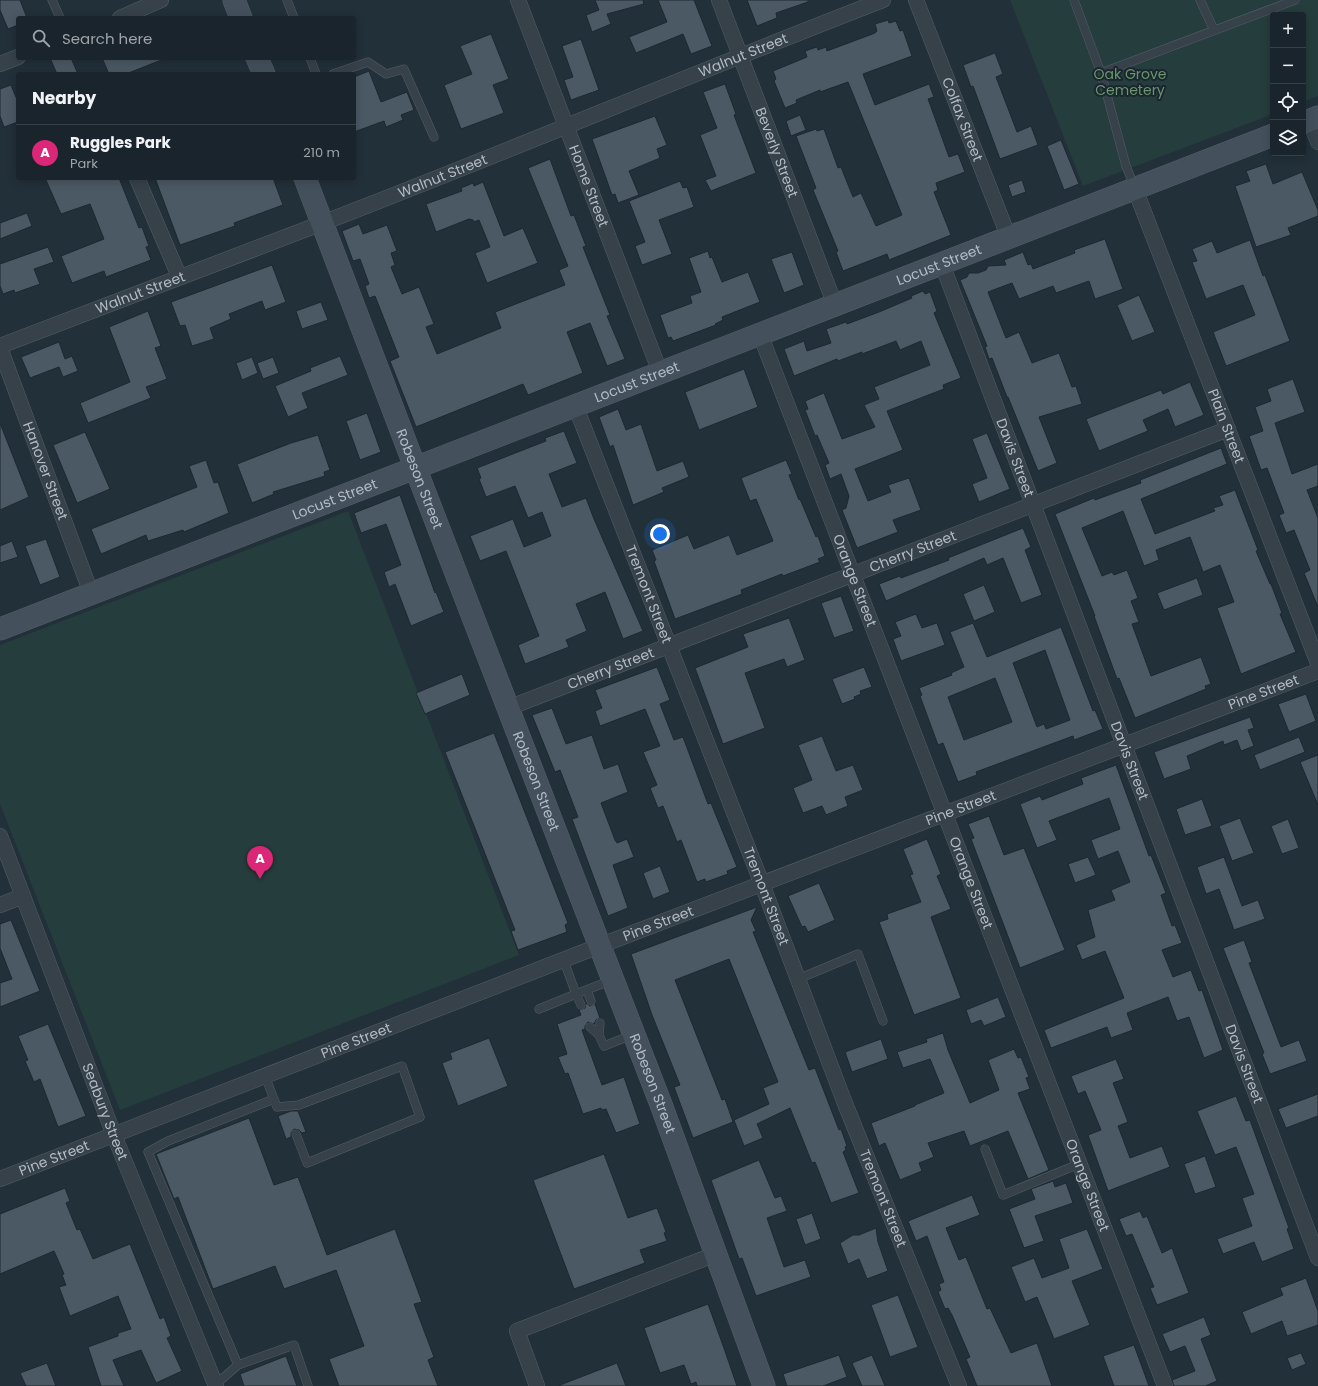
<!DOCTYPE html>
<meta charset="utf-8">
<style>
body{margin:0;font-family:Poppins,sans-serif;background:#232c34;color:#f1f3f6}
.controls{position:absolute;right:12px;top:12px;display:grid;overflow:hidden;border-radius:4px;box-shadow:0 2px 10px #0003}
.controls button{width:36px;height:36px;display:grid;place-items:center;padding:0;border:0;border-bottom:1px solid #384148;background:#1a242c;color:#f1f3f6;font:20px sans-serif}
.you{position:absolute;left:660px;top:534px;width:14px;height:14px;margin:-10px;border:3px solid #fff;border-radius:50%;background:#1a73e8;box-shadow:0 0 0 6px #1a73e833}
.badge{display:grid;place-items:center;width:26px;height:26px;border-radius:50%;background:#db2777;color:#fff;font-size:13px;font-weight:700}
.pin{position:absolute;translate:-50% -33px;filter:drop-shadow(0 1px 2px #0008)}
.pin::after{content:'';position:absolute;top:21px;width:14px;height:12px;background:inherit;clip-path:polygon(0 0,100% 0,50% 100%)}
.list{margin:0;padding:0;list-style:none}
h2{display:flex;justify-content:space-between;align-items:center;height:52px;margin:0;padding:0 16px;font-size:17px}
h2 small{font-size:13px;font-weight:400;color:#9fa4a9}
.list li{display:grid;grid-template-columns:26px 1fr auto;gap:12px;align-items:center;box-sizing:border-box;height:56px;padding:0 16px;border-top:1px solid #384148}
.list b{display:block;font-size:15px;white-space:nowrap}
.list p{margin:0;font-size:13px;white-space:nowrap;color:#9fa4a9}
.list em{font-size:13px;font-style:normal;color:#9fa4a9}
.icon{flex:none;width:22px;height:22px;fill:none;stroke:currentColor;stroke-width:2;stroke-linecap:round;stroke-linejoin:round}
.map{position:relative;flex:none;width:1318px;height:1386px;overflow:hidden}
.search{position:absolute;background:#1a242c;box-shadow:0 2px 10px #0003;left:16px;top:16px;width:340px;height:44px;display:flex;align-items:center;gap:10px;box-sizing:border-box;padding:0 14px;border-radius:4px;color:#9fa4a9;font-size:15px}
.panel{position:absolute;background:#1a242c;box-shadow:0 2px 10px #0003;left:16px;top:72px;width:340px;height:108px;border-radius:4px}
.map>svg:first-child{display:block}
.green{fill:#253d3c}
.building{fill:#4b5965;stroke:#1d2831;fill-rule:evenodd}
.lines{fill:none;stroke-linecap:round;stroke-linejoin:round}
.lane-casing{stroke:#545f68;stroke-width:9}
.street-casing{stroke:#545f68;stroke-width:16}
.secondary-casing{stroke:#545f68;stroke-width:23}
.lane{stroke:#36414a;stroke-width:8}
.street{stroke:#36414a;stroke-width:15}
.secondary{stroke:#44515d;stroke-width:22}
.labels{text-anchor:middle;stroke-width:4;stroke-linejoin:round;paint-order:stroke}
.street-label{font-size:14px;fill:#b1bcc6;stroke:#1b262f}
.park-label{font-size:14px;fill:#68976c;stroke:#1b262f}
</style>
<div class="map">
<svg width="1318" height="1386" viewBox="0 0 1318 1386">
<rect width="100%" height="100%" fill="#22303a"/>
<!-- green -->
<path class="green" d="M1010,0h308v96l-15,6v-87h-30v99l-190,72z
M348,511l171,444 -399,155 -120,-306v-159z"/>
<!-- building -->
<path class="building" d="M0,0h20l7,18h-9v7l-10,4 -8,-19z
M595,0h48l1,4 -37,10 4,10 -19,8 -6,-17 13,-5z
M658,0h36l18,46 -21,8 -8,-20 -47,19 -7,-16 38,-15z
M747,0h61v2l-32,11 1,5 -20,8z
M888,20l1,3 7,-2 4,10 3,-1 9,26 -49,18 12,31 54,-21 5,13 -6,2 3,8 18,50 9,-3 7,18 -29,11 2,7 -4,2 17,43 -62,25 -2,-6 -44,17 -7,-19 2,-1 -25,-61 3,-2 -20,-52 20,-7 1,2 7,-2 14,39 3,-1 12,30 8,-4 15,33 26,-11 -54,-133 -28,10v-2l-24,10 1,3 -12,5 -11,-27 2,-2 -3,-8 34,-14 -2,-6 12,-4 1,3 8,-3 1,4 48,-18 2,-2 -2,-7z
M491,34l18,45 -16,6 11,28 -43,16 -17,-44 28,-11 -12,-28z
M581,39l18,51 -28,10 -7,-20 9,-3 -11,-31z
M995,53l8,21 -7,3 21,55 14,-6 7,19 -38,14 -27,-73 -2,1 -8,-22z
M50,58h21l7,16h-21z
M102,58h62v1l-38,15h-17z
M369,71l12,31 26,-10 7,18 -13,5 2,5 -17,7 -2,-6 -30,11v-55z
M725,84l11,30 -2,1 22,58 -45,18 -6,-11 11,-4 -16,-41 17,-7 -14,-36z
M11,85l7,17v20l-14,5 -4,-11v-27z
M800,115l6,15 -15,6 -5,-15z
M655,116l12,29 -10,4 3,9 -31,13 10,24 -21,8 -3,-9 -3,1 -20,-56z
M1061,140l18,44 -15,6 -17,-44z
M550,159l21,57 3,-1 12,31 -3,1 27,68 -3,1 18,43 -18,7 -17,-43 -23,9 16,41 -55,22 -5,-11 -107,43 -26,-66 9,-4 -24,-61 -6,2 -4,-12 4,-2 -9,-25 -7,2 -11,-30 17,-7 4,10 24,-9 10,26 -6,2 4,12 -4,2 11,27 17,-7 15,37 -8,3 11,27 64,-26 -6,-16 70,-27 -6,-15 9,-4 -40,-98z
M1266,164l7,20 29,-12 16,38v6l-30,12 3,7 -35,12 -21,-61 15,-5 -4,-10z
M45,178h74l20,50 3,-1 7,19 -3,1 5,13 -45,17 -2,-6 -32,12 -11,-27 43,-17 -14,-35 -29,10z
M155,178h118l10,27 -49,18 1,3 -55,19z
M1022,180l4,12 -14,5 -4,-12z
M680,181l3,7 4,-1 7,20 -35,13 13,34 -30,11 -7,-19 10,-4 -16,-41z
M483,182l21,54 19,-8 15,35 -51,20 -12,-30 15,-6 -11,-27 -5,2 -1,-2 -4,-1 -33,13 -10,-28 36,-13 -1,-3 12,-5 1,3z
M27,213l5,13 -32,13v-16z
M1105,239l18,50 -28,10 -6,-18 -33,12 -3,-7 -34,13 -7,-16 -24,9 18,46 13,-6 13,31 27,-10 13,34 4,-1 6,18 -43,13 18,46 -19,8 -30,-74h-1l-15,-39 -3,1 -4,-12 2,-1 -27,-66 7,-3 2,-4h9l8,-3 2,-4 18,-1 -2,-5 19,-8 5,13 3,-1 2,5 42,-16 -1,-3z
M1250,240l13,36 2,-1 25,66 -64,25 -13,-34 42,-17 -12,-30 -37,14 -14,-37 5,-1 -5,-12 20,-8 5,12z
M48,247l6,15 -20,7 6,15 -25,9 -1,-3 -11,4 -3,-8v-22z
M708,251l2,7 2,-1 10,25 26,-10 12,30 -38,15 1,3 -8,4 1,1 -43,16 -2,-4 -3,1 -8,-23 32,-12 -2,-7 11,-4 -12,-34z
M792,252l12,33 -20,8 -13,-34z
M272,265l14,37 -21,8 -3,-9 -33,13 2,5 -21,9 4,11 -22,7 -7,-21 -5,1 -9,-24z
M923,291l2,3 5,-2 7,19 -3,2 27,65 -18,7 1,4 -57,22 16,39 -48,19 13,32 23,-9 -3,-7 21,-7 12,32 -28,10 5,12 -41,16 -15,-38 4,-2 3,-12 -8,-22 -11,5 -5,-14 4,-2 -12,-28 -2,1 -10,-26 3,-1 -3,-8 19,-8 18,46 33,-12 -11,-22 15,-6 -5,-12 56,-22 -9,-24 -21,9 -4,-9 -34,13v-2l-24,9 -1,-2 -43,17 -10,-27 20,-8 3,10 24,-8 -5,-14 20,-7 1,2 32,-12 33,-14 -1,-2z
M1139,295l16,37 -23,9 -15,-36z
M321,302l7,18 -26,9 -6,-18z
M148,311l13,35 -6,2 12,31 -21,8 5,11 -63,25 -8,-20 50,-21 -21,-55z
M59,342l6,17 7,-3 6,15 -15,6 -4,-10 -29,11 -9,-21z
M340,356l8,19 -46,18 6,15 -20,9 -13,-31 36,-15 -1,-3z
M252,357l6,16 -16,7 -6,-17z
M273,357l6,16 -16,6 -6,-16z
M744,369l14,38 -59,23 -14,-38z
M1293,379l12,33 -30,11 17,51 26,-10v22l-11,4 11,28v89l-14,-34 6,-3 -16,-40 -8,3 -7,-18 5,-2 -17,-45 -6,2 -12,-34 14,-5 -8,-24 16,-6 -4,-12z
M1190,382l14,33 -29,12 -7,-18 -25,11 5,11 -49,20 -13,-32 75,-29 2,4z
M618,409l8,21 15,-6 16,47 26,-10 6,16 -27,11 2,4 -31,13 -20,-60 -3,2 -11,-30z
M367,413l14,39 -21,8 -14,-39z
M0,423l29,74 -29,13z
M564,431l13,32 -28,11 13,33 24,-9 8,21 49,112 -20,8 -18,-47 -29,12 11,27 -21,9 3,7 -44,17 -7,-19 21,-9 -33,-85 -26,10 -10,-25 43,-17 11,28 27,-11 -9,-24 -14,6 -13,-32 -29,11 -7,-18 2,-1 -4,-10 69,-27 -1,-3z
M85,432l25,57 -33,14 -24,-58z
M987,433l23,56 -31,13 -7,-18 15,-6 -15,-39z
M318,435l12,35 -6,2 1,4 -52,16 1,2 -22,9 -15,-39 54,-21z
M1221,448l6,16 -86,35 14,35 60,-23 -2,-3 10,-3 -4,-9 16,-6 23,60 -2,1 14,33h1l11,29 -2,1 16,38 -55,22 -24,-66 17,-6 -14,-37 -17,7 -13,-35 -34,13 3,10 -15,6 -21,-55 -41,17 20,48 10,-4 2,3 13,-5 11,28 -7,3 8,21 -7,2 19,52 50,-19 10,27 -6,2 1,3 -71,29 -16,-40 -2,1 -23,-63h1l-40,-102 39,-16 1,2 46,-17 -1,-3z
M206,460l8,23 4,-1 11,31 -45,19 -1,-2 -35,11 -2,-6 -45,19 -10,-25 106,-42 -8,-21z
M786,460l6,14 -3,1 10,25 1,-1 16,38 2,-1 7,20 -7,3 2,3 -37,14 -1,-2 -41,16 1,4 -67,25 -21,-58 2,-1 -4,-10 36,-15 6,14 35,-14 8,20 36,-14 -17,-42 -6,2 -9,-23z
M400,495l35,98 1,-1 8,20 -33,14 -16,-42 -6,3 -5,-15 17,-7 -15,-41 -25,9 -7,-20z
M1023,528l8,19 -6,3 17,45 -21,8 -18,-45 -16,7 -3,-7 -98,43 -7,-17 21,-8 1,2 48,-18 -1,-2z
M46,539l14,38 -20,8 -15,-39z
M12,541l6,16 -18,6v-17z
M1197,578l6,17 -39,15 -7,-17z
M984,585l11,27 -21,9 -11,-27z
M841,596l13,35 -20,7 -13,-35z
M916,614l6,14 15,-5 8,22 -44,16 -8,-22 8,-3 -6,-14z
M789,618l16,42 -18,7 -3,-8 -39,14 20,55 -42,16 -28,-76 53,-21 -5,-13z
M973,623l14,34 74,-30 32,84 2,-1 8,19 -29,11 -1,-4 -97,36 1,3 -19,7 -15,-39 -5,2 -18,-49 2,-1 -3,-7 33,-13 -1,-2 13,-6 -14,-35zM1045,650l25,70 -24,9 -2,-5 -7,3 -24,-64zM995,678l17,44 -48,18 -16,-43z
M657,667l13,33 -10,4 14,36 9,-3 25,67 3,-1 26,64 -10,4 1,3 -22,8 -1,-3 -8,3 -16,-42 -4,2 -14,-36 -5,2 -8,-20 7,-3 -14,-33 17,-6 -15,-37 -45,17 -5,-15 7,-3 -7,-18z
M864,667l8,20 -12,4 1,3 -7,3 1,2 -13,5 -10,-25z
M462,674l8,21 -45,19 -9,-21z
M1306,694l10,27 -27,11 -11,-28z
M552,708l14,36 26,-9 12,34 14,-5 10,28 -27,11 14,37 2,3 10,-4 7,18 -21,8 15,43 -20,8 -36,-97 6,-2 -18,-47 -5,2 -23,-57z
M1250,717l4,11 -6,2 6,16 -13,5 -4,-11 -13,5 -1,-4 -36,15 4,13 -27,10 -10,-27z
M494,733l74,190 -3,2 2,7 -49,18 -7,-19 4,-1 -70,-178z
M822,736l14,35 17,-6 10,25 -18,7 3,9 -22,9 -4,-9 -19,7 -10,-25 19,-8 -14,-35z
M1299,737l6,15 -45,18 -6,-15z
M1318,755v50l-18,-43z
M1116,765l33,91 2,-1 15,38 -5,2 11,31 3,-1 7,18 -20,7 11,27 18,-7 8,21 3,-1 21,60 -19,8 -15,-41 -12,4 -9,-24 -41,16 6,17 -22,8 -4,-11 -56,21 -7,-18 80,-32 -19,-47 -23,9 -6,-15 19,-8 -7,-27 27,-10 -4,-10 19,-8 -12,-31 -20,8 -7,-19 29,-11 -11,-31 -60,23 8,19 -20,8 -17,-44 20,-8 2,4 41,-16 -2,-6z
M1202,799l10,27 -27,9 -9,-26z
M989,816l15,39 20,-7 41,102 -45,18 -49,-129 3,-1 -6,-14z
M1240,818l14,35 -22,8 -13,-35z
M1288,819l11,29 -17,6 -11,-28z
M927,839l14,35 -4,2 14,33 -20,8 30,81 -47,17 -35,-93 9,-3 -1,-5 34,-12 -11,-27 3,-1 -10,-25z
M1088,857l8,18 -21,8 -7,-19z
M1224,857l18,49 16,-6 7,19 -31,11 -15,-41 -13,5 -9,-27z
M660,866l10,26 -17,7 -10,-26z
M819,883l16,37 -27,12 -3,-6 -3,1 -14,-31z
M757,907l-6,13 5,11 -3,1 56,138 6,-2 24,62 2,-1 6,17 -2,1 1,3 -3,2 16,41 -28,10 -16,-41 -3,1 -22,-55 -33,16 6,14 -19,8 -10,-26 35,-16 -6,-16 15,-6 -49,-123 -54,21 47,120 3,-1 8,23 -40,16 -19,-51 6,-2 -28,-70 -21,-61z
M11,920l29,71 -40,16v-24l12,-4 -12,-31v-24z
M1244,940l8,22 -3,1 32,84 18,-7 8,21 -37,13 -8,-20 2,-1 -41,-105z
M998,997l8,20 -22,9 -3,-6 -10,4 -5,-14z
M586,1003l4,3 5,-2 5,14 -4,2 -2,4 -6,-2 -3,4v3l-3,1 20,55 22,-8 16,47 -24,9 -10,-24 -4,1 -1,-2 -18,6 -15,-41 -3,1 -7,-17 9,-3 -10,-30 24,-9 -2,-5 6,-2z
M48,1024l38,92 -28,11 -18,-48 -6,3 -9,-21 3,-1 -10,-24z
M943,1033l5,17 22,53 29,-13 -11,-30 26,-11 4,9 3,-1 8,20 -3,1 4,11 -12,4 31,77 -21,9 -20,-48 -38,15 -6,-15 -36,12 6,14 -15,6 3,8 -22,9 -15,-37 -6,3 -8,-23 44,-17v-1l29,-12 -14,-34 -27,9 -6,-16 30,-10 -1,-3z
M489,1038l19,48 -50,20 -16,-43 10,-4 -2,-6z
M881,1039l7,20 -36,13 -7,-20z
M1116,1059l8,20 -11,4 15,39 -10,4 12,32 32,-12 8,21 -62,24 -20,-56 13,-5 -16,-39 -7,3 -7,-18z
M1318,1094v22l-32,12 -8,-19z
M1236,1096l10,25 4,-1 39,108 -2,1 7,20 -32,13 -8,-20 -31,12 -6,-15 35,-13 -10,-28 12,-4 -18,-47 -21,8 -18,-44z
M291,1111h7l8,21 -4,1 -3,-3 -5,-1 -3,4v4l-5,2 -8,-23z
M249,1118l25,67 24,-8 29,78 68,-26 27,73 -8,2 20,53 -6,3 10,26h-99l-10,-27 35,-13 -28,-76 -52,19 -9,-23 -62,23 -35,-92 -4,2 -18,-45z
M604,1154l24,64 29,-10 9,24 -2,1 3,8 -27,9 5,13 -71,26 -41,-109z
M1205,1156l11,31 -21,7 -11,-30z
M759,1160l16,38 6,-2 6,15 -20,7 17,49 21,-7 6,17 -55,19 -14,-38 -3,1 -28,-79z
M1053,1181l2,6 11,-4 7,20 -38,13 9,25 -20,7 -15,-39 26,-10 -4,-10z
M65,1188l5,13 -4,2 11,27 3,-1 13,30 37,-15 30,75 4,-2 7,19 -4,2 15,33 -26,12 -15,-33 -28,10 11,26h-23l-13,-39 30,-11v-3l13,-4 -13,-33 -48,20 -11,-29 7,-2 -4,-10 2,-1 -10,-23 -54,23v-60z
M972,1195l8,20 -34,13 13,32 7,-3 21,52 3,-1 21,45 26,-10 15,43h-75l-11,-27 4,-2 -18,-42 -4,-7 -3,1 -7,-17 3,-2 -2,-6 5,-2 -17,-46 -11,5 -8,-20z
M1140,1211l3,7 4,-2 15,37 10,-5 17,45 -32,12 -7,-17 4,-1 -22,-53 -6,2 -7,-17z
M812,1213l9,26 -16,6 -9,-26z
M876,1228l2,14 10,29 -21,8 -8,-20 -11,5 -8,-21 13,-8h6z
M1087,1229l16,40 -31,12 18,44 -36,14 -17,-42 -12,5 -14,-35 23,-9 8,20 27,-10 -10,-29z
M1306,1278l12,33v14l-31,11 -5,-15 -31,13 -9,-22 41,-17 -3,-7z
M898,1295l20,52 -28,10 -19,-52z
M708,1304l17,47 12,35h-40l-1,-4 -5,2 -7,-19 -24,8 -16,-45z
M1204,1317l7,18 -10,4 16,42 -12,5h-31l-2,-6 23,-9 -10,-25 -15,6 -8,-18z
M1134,1345l15,41h-35l-11,-30z
M1301,1353l5,11 -14,6 -5,-12z
M839,1355l8,22 -24,9h-36l-4,-12z
M872,1355l13,31h-23l-10,-23z
M286,1356l11,30h-53l-4,-12z
M47,1363l9,23h-30l-6,-13z
M617,1363l9,23h-66v-1z"/>
<g class="lines">
<defs>
<path id="lane" d="M52,0l8,18
M287,0l7,18
M1074,0l27,73 25,93 9,22
M1200,0l14,30
M310,58l6,16
M1101,73l194,-73
M333,74l35,-12 18,12 18,-5 30,68
M798,979l60,-25 25,67
M587,990l4,11
M581,1005l-5,-11 36,-14
M539,1009l37,-15 -12,-33
M590,1027l9,8 5,11 28,-11
M599,1035l1,-12
M265,1076l12,31 22,-2 103,-39 18,51 -113,46 -11,-29
M985,1149l18,46 76,-31
M238,1365l56,-20 14,41
M215,1385l23,-20 -90,-213 20,-11 106,-42"/>
<g id="street">
<path id="s1" d="M518,0l142,372"/>
<path id="s2" d="M719,0l116,305"/>
<path id="s3" d="M916,0l93,238"/>
<path d="M120,18l41,-18"/>
<path d="M0,64l18,-7"/>
<path d="M1310,121l8,21"/>
<path d="M137,178l42,98"/>
<path id="s4" d="M1135,189l183,474"/>
<path id="s5" d="M942,264l376,994"/>
<path id="s6" d="M760,334l405,1052"/>
<path id="s7" d="M0,346c108,-42 217,-82 325,-124 187,-72 371,-150 558,-222"/>
<path id="s8" d="M0,348l91,245"/>
<path id="s9" d="M575,405l187,479 82,217 115,285"/>
<path id="s10" d="M508,708l720,-279"/>
<path id="s11" d="M0,836l114,299 102,251"/>
<path d="M0,905l23,-9"/>
<path id="s12" d="M0,1179l599,-233 719,-275"/>
<path d="M537,1386l-20,-55 199,-77"/>
</g>
<g id="secondary">
<path d="M234,0l7,18"/>
<path d="M257,58l7,16"/>
<path d="M1303,123l15,-6"/>
<path id="s13" d="M305,178l110,289 247,640 102,279"/>
<path id="s14" d="M0,629l1273,-494"/>
</g>
</defs>
<!-- lane casing -->
<use href="#lane" class="lane-casing"/>
<!-- street casing -->
<use href="#street" class="street-casing"/>
<!-- secondary casing -->
<use href="#secondary" class="secondary-casing"/>
<!-- lane -->
<use href="#lane" class="lane"/>
<!-- street -->
<use href="#street" class="street"/>
<!-- secondary -->
<use href="#secondary" class="secondary"/>
</g>
<g class="labels">
<!-- street labels -->
<g class="street-label">
<text dy="5" stroke="none"><textPath href="#s7" startOffset="798">Walnut Street</textPath></text>
<text dy="5" stroke="none"><textPath href="#s3" startOffset="128">Colfax Street</textPath></text>
<text dy="5" stroke="none"><textPath href="#s2" startOffset="163">Beverly Street</textPath></text>
<text dy="5" stroke="none"><textPath href="#s7" startOffset="474">Walnut Street</textPath></text>
<text dy="5" stroke="none"><textPath href="#s1" startOffset="199">Home Street</textPath></text>
<text dy="5" stroke="none"><textPath href="#s14" startOffset="1007">Locust Street</textPath></text>
<text dy="5" stroke="none"><textPath href="#s7" startOffset="150">Walnut Street</textPath></text>
<text dy="5" stroke="none"><textPath href="#s14" startOffset="683">Locust Street</textPath></text>
<text dy="5" stroke="none"><textPath href="#s4" startOffset="254">Plain Street</textPath></text>
<text dy="5" stroke="none"><textPath href="#s5" startOffset="207">Davis Street</textPath></text>
<text dy="5" stroke="none"><textPath href="#s8" startOffset="131">Hanover Street</textPath></text>
<text dy="5" stroke="none"><textPath href="#s13" startOffset="322">Robeson Street</textPath></text>
<text dy="5" stroke="none"><textPath href="#s14" startOffset="359">Locust Street</textPath></text>
<text dy="5" stroke="none"><textPath href="#s10" startOffset="434">Cherry Street</textPath></text>
<text dy="5" stroke="none"><textPath href="#s6" startOffset="264">Orange Street</textPath></text>
<text dy="5" stroke="none"><textPath href="#s9" startOffset="203">Tremont Street</textPath></text>
<text dy="5" stroke="none"><textPath href="#s10" startOffset="110">Cherry Street</textPath></text>
<text dy="5" stroke="none"><textPath href="#s12" startOffset="1354">Pine Street</textPath></text>
<text dy="5" stroke="none"><textPath href="#s5" startOffset="531">Davis Street</textPath></text>
<text dy="5" stroke="none"><textPath href="#s13" startOffset="646">Robeson Street</textPath></text>
<text dy="5" stroke="none"><textPath href="#s12" startOffset="1030">Pine Street</textPath></text>
<text dy="5" stroke="none"><textPath href="#s6" startOffset="588">Orange Street</textPath></text>
<text dy="5" stroke="none"><textPath href="#s9" startOffset="527">Tremont Street</textPath></text>
<text dy="5" stroke="none"><textPath href="#s12" startOffset="706">Pine Street</textPath></text>
<text dy="5" stroke="none"><textPath href="#s12" startOffset="382">Pine Street</textPath></text>
<text dy="5" stroke="none"><textPath href="#s5" startOffset="855">Davis Street</textPath></text>
<text dy="5" stroke="none"><textPath href="#s13" startOffset="970">Robeson Street</textPath></text>
<text dy="5" stroke="none"><textPath href="#s11" startOffset="295">Seabury Street</textPath></text>
<text dy="5" stroke="none"><textPath href="#s12" startOffset="58">Pine Street</textPath></text>
<text dy="5" stroke="none"><textPath href="#s6" startOffset="912">Orange Street</textPath></text>
<text dy="5" stroke="none"><textPath href="#s9" startOffset="851">Tremont Street</textPath></text>
</g>
<!-- park labels -->
<g class="park-label">
<text x="1130" y="79">Oak Grove<tspan x="1130" dy="16">Cemetery</tspan></text>
</g>
</g>
</svg>
<div class="controls">
<button>+</button>
<button>−</button>
<button><svg class="icon" aria-label="locate" viewBox="0 0 24 24"><circle cx="12" cy="12" r="6"/><path d="M12 2v4M12 18v4M2 12h4M18 12h4"/></svg></button>
<button><svg class="icon" aria-label="layers" viewBox="0 0 24 24"><path d="M12 4l9 5-9 5-9-5zM3 14l9 5 9-5"/></svg></button>
</div>
<div class="you"></div>
<div class="pin badge" style="left:260px;top:879px">A</div>
<div class="search"><svg class="icon" aria-label="search" viewBox="0 0 24 24"><circle cx="10" cy="10" r="6"/><path d="M15 15l6 6"/></svg>Search here</div>
<section class="panel">
<h2>Nearby<small></small></h2>
<ul class="list">
<li><span class="badge">A</span><div><b>Ruggles Park</b><p>Park</p></div><em>210 m</em></li>
</ul>
</section>
</div>
